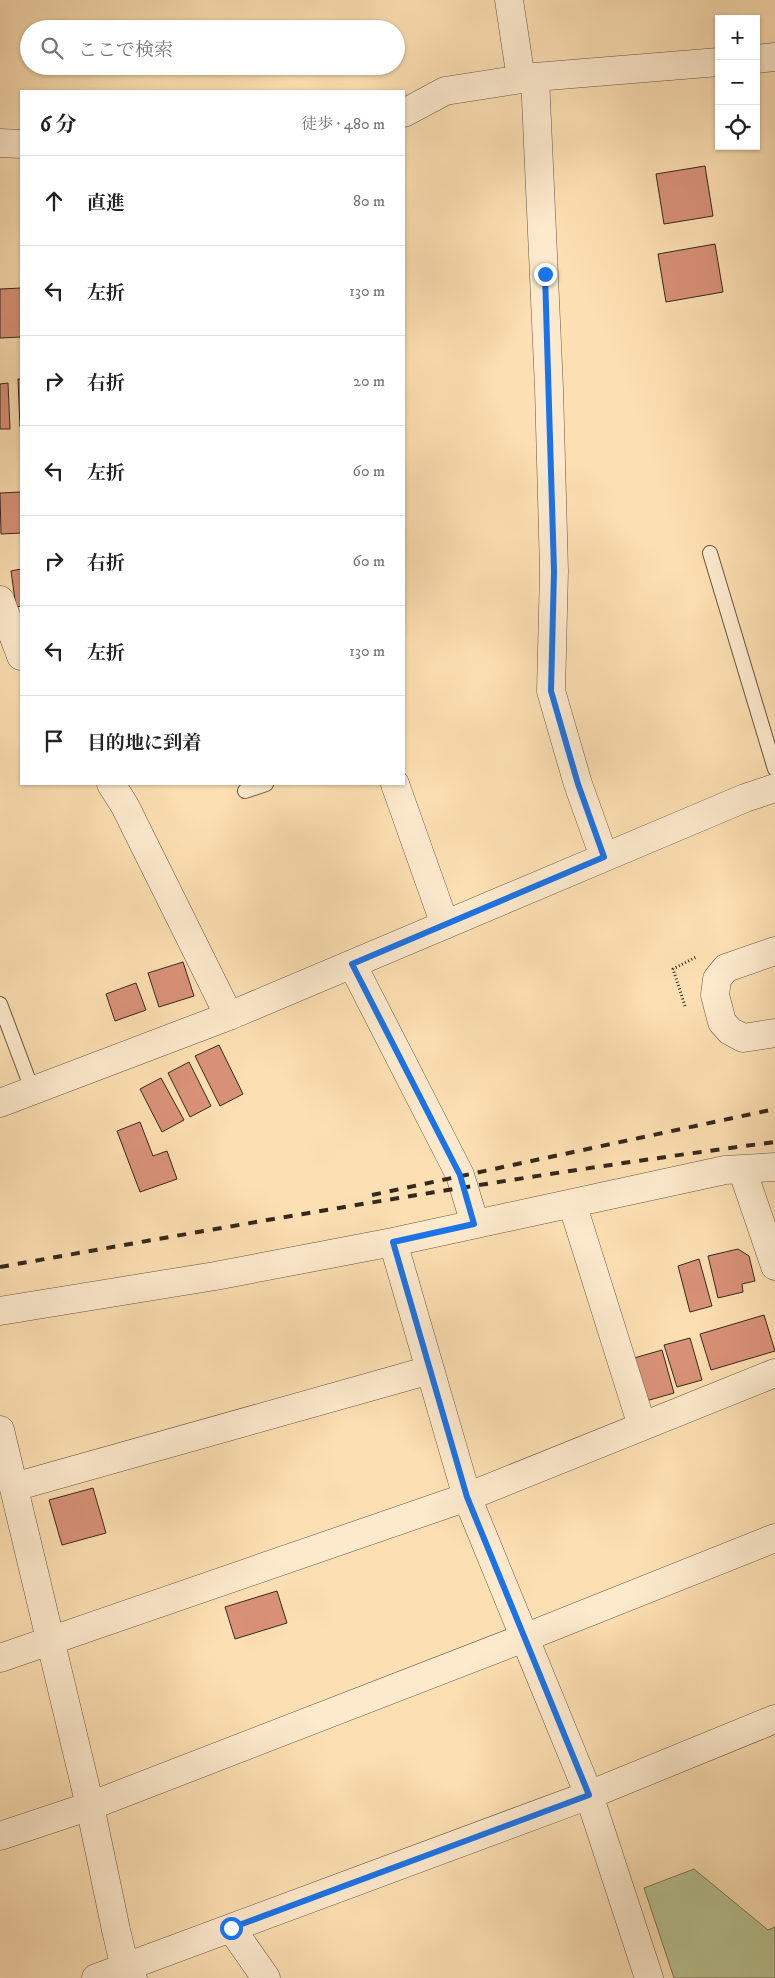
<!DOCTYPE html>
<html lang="ja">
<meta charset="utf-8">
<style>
body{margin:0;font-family:"IM FELL DW Pica","Noto Serif JP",serif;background:#f6f6f6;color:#222}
.controls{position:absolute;right:15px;top:15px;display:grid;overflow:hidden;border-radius:0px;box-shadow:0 1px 4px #0004}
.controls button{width:45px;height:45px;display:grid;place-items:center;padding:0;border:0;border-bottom:1px solid #e0e0e0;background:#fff;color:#222;font:25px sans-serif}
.stop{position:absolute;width:15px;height:15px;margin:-11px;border:4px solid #1a73e8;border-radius:50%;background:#fff}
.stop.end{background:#1a73e8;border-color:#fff;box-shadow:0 1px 5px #0008}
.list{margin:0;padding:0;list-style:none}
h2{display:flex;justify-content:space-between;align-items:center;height:65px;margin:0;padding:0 20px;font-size:21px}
h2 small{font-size:16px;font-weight:400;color:#767676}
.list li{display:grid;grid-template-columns:32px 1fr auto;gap:15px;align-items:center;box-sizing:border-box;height:90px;padding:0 20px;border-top:1px solid #e0e0e0}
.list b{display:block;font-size:19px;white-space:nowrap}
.list em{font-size:16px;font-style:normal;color:#767676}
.icon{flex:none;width:28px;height:28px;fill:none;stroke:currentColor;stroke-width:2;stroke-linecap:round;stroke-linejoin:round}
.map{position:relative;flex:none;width:775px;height:1978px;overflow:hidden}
.search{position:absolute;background:#fff;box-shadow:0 1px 4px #0004;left:20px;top:20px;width:385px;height:55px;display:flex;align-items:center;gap:12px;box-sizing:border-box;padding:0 18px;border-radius:28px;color:#767676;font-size:19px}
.panel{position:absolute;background:#fff;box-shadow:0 1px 4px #0004;left:20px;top:90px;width:385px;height:695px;border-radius:0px}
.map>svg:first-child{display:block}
.green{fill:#b8c391;stroke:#767656}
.building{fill:#d99278;stroke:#35291b}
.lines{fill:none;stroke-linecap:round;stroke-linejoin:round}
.service-casing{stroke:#675641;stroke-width:16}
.minor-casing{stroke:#675641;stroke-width:29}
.tertiary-casing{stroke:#675641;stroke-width:29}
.path{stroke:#35291b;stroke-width:3;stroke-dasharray:1 2.5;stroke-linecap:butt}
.service{stroke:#fdeacd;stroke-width:14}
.minor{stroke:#fdeacd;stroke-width:28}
.tertiary{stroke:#fdeacd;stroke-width:28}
.rail{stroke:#35291b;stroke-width:4;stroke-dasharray:9 9;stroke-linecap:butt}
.route{stroke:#1a73e8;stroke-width:6}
</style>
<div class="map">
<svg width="775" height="1978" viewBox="0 0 775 1978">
<rect width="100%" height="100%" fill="#fcdfb2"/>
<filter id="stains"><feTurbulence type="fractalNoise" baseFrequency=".004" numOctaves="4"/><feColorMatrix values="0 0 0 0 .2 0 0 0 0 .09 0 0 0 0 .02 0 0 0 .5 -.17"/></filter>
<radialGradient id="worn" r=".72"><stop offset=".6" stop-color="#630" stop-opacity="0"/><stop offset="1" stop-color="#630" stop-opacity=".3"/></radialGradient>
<!-- green -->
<path class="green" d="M694,1869l74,61 7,-3v51h-101l-30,-90z"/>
<!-- building -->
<path class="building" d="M705,166l8,50 -49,8 -8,-50z
M715,244l8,48 -57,10 -8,-48z
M21,288v49l-21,1v-49z
M18,379h3v48h-1z
M8,383l2,46h-10v-45z
M21,492v41l-20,1 -1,-41z
M21,569v37l-5,1 -5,-36z
M183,962l11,34 -35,11 -11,-34z
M136,983l10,27 -31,11 -9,-27z
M219,1045l24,49 -23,12 -25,-50z
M189,1062l22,44 -21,11 -22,-44z
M161,1078l23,42 -22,12 -22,-43z
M140,1122l13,34 14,-5 10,28 -37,13 -23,-61z
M738,1249l11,7 6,25 -13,3 1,8 -25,6 -10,-42z
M699,1259l13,47 -22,6 -12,-46z
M764,1315l11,36 -64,19 -11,-36z
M690,1338l12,42 -25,7 -13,-42z
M662,1350l12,43 -28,8 -12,-43z
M93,1488l13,45 -44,12 -13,-45z
M277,1591l10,32 -52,16 -10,-32z"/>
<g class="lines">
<defs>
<path id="service" d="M710,553l65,216
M245,791l21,-7
M0,1004l33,88"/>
<path id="minor" d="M509,0l12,79
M756,59l19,-2
M535,77l14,311 5,183 -3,120 27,93 26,73
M404,113l41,-22 90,-14 184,-15
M0,143l21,1
M0,600l21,56
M111,784l14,22 104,210
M395,784l50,141
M352,964l108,211 15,49
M0,1103l229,-87 516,-218 30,-10
M742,1169l33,97
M572,1203l70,223
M393,1242l74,255 122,298 60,183
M0,1311l215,-35 178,-34 332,-72 50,-3
M0,1430l90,376 26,124 9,38 8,10
M14,1487l416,-117
M0,1658l467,-161 308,-124
M0,1836l90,-30 434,-168 251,-100
M231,1928l35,50
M96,1978l493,-183 186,-76"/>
<path id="tertiary" d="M775,951l-49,17 -9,11 -2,16 7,27 8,9 13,7 32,-5"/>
</defs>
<!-- service casing -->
<use href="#service" class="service-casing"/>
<!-- minor casing -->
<use href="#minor" class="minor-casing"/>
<!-- tertiary casing -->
<use href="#tertiary" class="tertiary-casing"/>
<!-- path -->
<path class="path" d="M685,1006l-12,-37 23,-12"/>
<!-- service -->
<use href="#service" class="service"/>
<!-- minor -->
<use href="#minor" class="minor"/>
<!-- tertiary -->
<use href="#tertiary" class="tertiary"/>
<!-- rail -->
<path class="rail" d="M372,1195l403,-86
M0,1267c258,-46 515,-91 775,-125"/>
</g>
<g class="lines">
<!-- route -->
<path class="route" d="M231,1928l358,-133 -122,-298 -74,-255 81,-18 -14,-49 -108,-211 252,-107 -26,-73 -27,-93 3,-120 -9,-297"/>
</g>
<rect width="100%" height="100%" filter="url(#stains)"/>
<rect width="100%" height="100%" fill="url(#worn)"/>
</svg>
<div class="controls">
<button>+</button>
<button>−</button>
<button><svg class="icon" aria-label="locate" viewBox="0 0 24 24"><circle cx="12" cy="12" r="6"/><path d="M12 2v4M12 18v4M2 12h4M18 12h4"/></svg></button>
</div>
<div class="stop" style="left:231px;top:1928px"></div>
<div class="stop end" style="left:545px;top:274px"></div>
<div class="search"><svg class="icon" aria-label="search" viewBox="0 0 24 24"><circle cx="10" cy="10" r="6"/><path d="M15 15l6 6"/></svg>ここで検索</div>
<section class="panel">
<h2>6 分<small>徒歩 · 480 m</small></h2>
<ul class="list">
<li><svg class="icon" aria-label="ahead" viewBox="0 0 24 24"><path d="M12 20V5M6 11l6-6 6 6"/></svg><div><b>直進</b></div><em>80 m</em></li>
<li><svg class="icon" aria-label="left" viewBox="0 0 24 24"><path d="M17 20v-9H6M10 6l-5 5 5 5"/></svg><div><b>左折</b></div><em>130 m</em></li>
<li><svg class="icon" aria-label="right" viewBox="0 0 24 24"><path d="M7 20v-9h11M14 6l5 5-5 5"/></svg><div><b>右折</b></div><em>20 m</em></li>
<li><svg class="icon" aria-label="left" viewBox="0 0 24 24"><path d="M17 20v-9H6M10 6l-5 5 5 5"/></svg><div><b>左折</b></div><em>60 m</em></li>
<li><svg class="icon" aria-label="right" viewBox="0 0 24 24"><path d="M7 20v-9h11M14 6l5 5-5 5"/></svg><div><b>右折</b></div><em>60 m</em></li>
<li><svg class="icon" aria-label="left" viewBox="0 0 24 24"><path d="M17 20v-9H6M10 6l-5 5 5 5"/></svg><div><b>左折</b></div><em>130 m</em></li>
<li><svg class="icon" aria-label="arrive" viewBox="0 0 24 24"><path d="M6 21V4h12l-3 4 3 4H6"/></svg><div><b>目的地に到着</b></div></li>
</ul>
</section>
</div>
